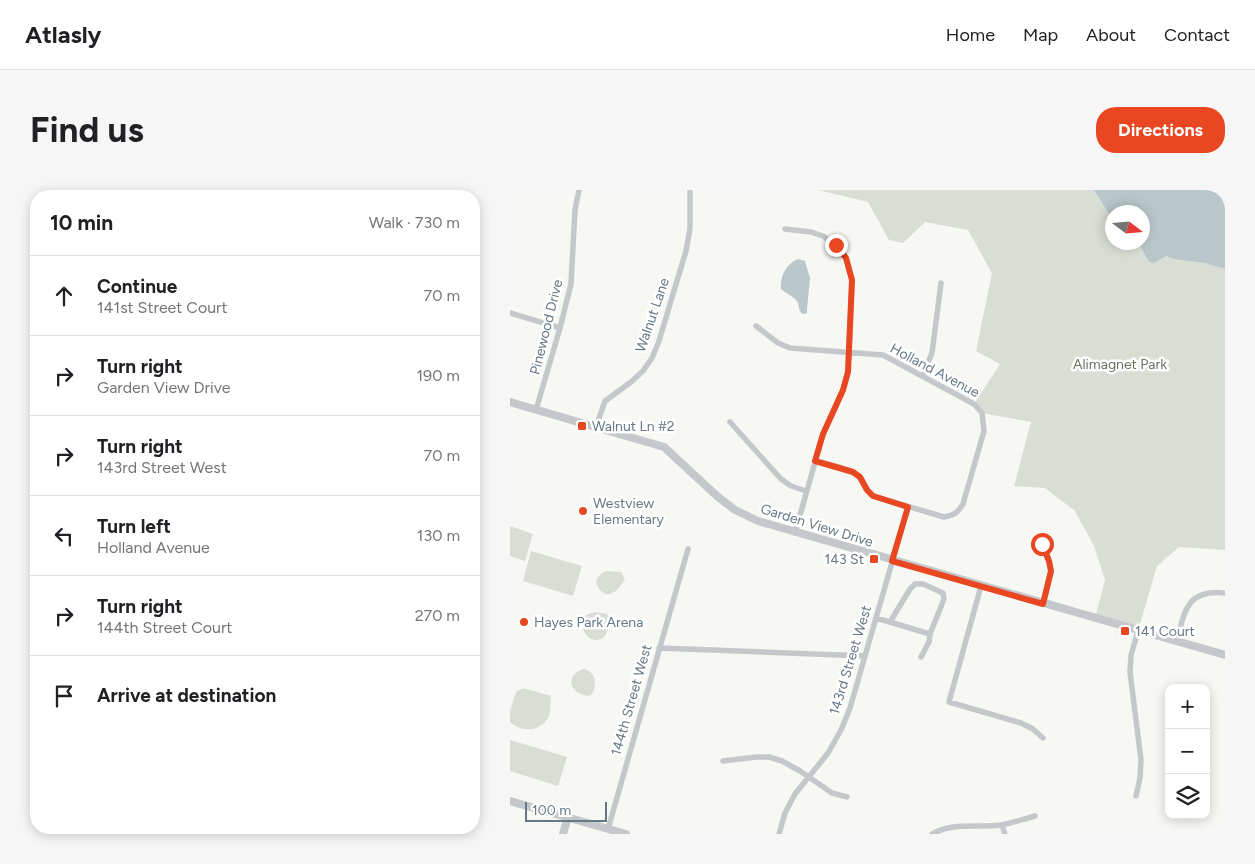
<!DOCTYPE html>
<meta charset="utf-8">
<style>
body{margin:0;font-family:Figtree,sans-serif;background:#f6f6f6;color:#202124}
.controls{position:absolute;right:15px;bottom:15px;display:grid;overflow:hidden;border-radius:10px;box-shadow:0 2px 12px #0003}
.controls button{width:45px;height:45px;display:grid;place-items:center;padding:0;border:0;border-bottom:1px solid #e0e0e0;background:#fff;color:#202124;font:25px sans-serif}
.compass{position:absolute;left:595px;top:15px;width:45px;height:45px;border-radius:50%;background:#fff;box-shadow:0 2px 12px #0003;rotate:106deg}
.scale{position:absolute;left:15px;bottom:12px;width:82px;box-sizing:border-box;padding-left:5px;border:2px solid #657885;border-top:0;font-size:14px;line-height:18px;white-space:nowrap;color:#657885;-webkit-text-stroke:4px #fff;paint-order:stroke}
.stop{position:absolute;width:15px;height:15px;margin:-11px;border:4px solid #e94721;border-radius:50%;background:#fff}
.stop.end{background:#e94721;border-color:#fff;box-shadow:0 1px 5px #0008}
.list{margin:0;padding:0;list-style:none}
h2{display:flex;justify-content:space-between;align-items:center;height:65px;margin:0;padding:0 20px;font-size:21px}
h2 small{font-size:16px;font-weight:400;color:#757577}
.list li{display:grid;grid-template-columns:32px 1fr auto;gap:15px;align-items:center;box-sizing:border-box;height:80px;padding:0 20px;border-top:1px solid #e0e0e0}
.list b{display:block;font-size:19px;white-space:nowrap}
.list p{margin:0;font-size:16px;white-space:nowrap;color:#757577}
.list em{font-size:16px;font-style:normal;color:#757577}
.icon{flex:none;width:28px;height:28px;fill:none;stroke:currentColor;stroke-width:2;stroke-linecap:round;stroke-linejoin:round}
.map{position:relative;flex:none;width:715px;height:644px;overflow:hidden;border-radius:20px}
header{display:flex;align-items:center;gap:30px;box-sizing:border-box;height:70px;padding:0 25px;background:#fff;border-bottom:1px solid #e0e0e0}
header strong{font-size:24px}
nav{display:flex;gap:28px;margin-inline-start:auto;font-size:18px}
.intro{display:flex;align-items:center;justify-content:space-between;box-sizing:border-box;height:120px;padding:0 30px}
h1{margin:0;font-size:35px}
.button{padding:12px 22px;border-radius:20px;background:#e94721;color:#fff;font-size:18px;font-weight:700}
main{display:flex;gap:30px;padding:0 30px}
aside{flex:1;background:#fff;border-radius:20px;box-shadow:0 2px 12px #0003}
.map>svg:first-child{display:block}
.green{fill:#d8ded4}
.water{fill:#b9c7ca}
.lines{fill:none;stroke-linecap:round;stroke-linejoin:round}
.minor{stroke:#c4c8cb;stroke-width:5.5}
.tertiary{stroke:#c4c8cb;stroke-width:8}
.route{stroke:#e94721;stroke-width:6}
.poi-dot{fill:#e94721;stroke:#fff;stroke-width:2}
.labels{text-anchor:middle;stroke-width:5;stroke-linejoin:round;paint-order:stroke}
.street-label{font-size:14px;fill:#657885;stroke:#fff}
.park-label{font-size:14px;fill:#667760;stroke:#fff}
.poi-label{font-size:14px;fill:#657885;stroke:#fff;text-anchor:start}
</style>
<header>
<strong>Atlasly</strong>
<nav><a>Home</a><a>Map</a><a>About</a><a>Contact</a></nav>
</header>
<div class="intro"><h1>Find us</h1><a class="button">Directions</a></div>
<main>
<aside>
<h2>10 min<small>Walk · 730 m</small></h2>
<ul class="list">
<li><svg class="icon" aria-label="ahead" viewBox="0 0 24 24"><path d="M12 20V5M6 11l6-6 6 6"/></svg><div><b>Continue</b><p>141st Street Court</p></div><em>70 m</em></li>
<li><svg class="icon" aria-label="right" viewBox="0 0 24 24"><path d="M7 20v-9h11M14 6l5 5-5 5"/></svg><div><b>Turn right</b><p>Garden View Drive</p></div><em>190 m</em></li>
<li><svg class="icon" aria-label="right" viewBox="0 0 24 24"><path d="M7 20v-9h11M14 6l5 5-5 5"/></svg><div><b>Turn right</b><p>143rd Street West</p></div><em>70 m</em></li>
<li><svg class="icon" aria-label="left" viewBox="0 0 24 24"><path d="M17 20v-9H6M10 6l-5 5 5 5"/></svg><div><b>Turn left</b><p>Holland Avenue</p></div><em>130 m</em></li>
<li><svg class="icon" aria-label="right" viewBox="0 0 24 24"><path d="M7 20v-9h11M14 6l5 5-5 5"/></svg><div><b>Turn right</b><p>144th Street Court</p></div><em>270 m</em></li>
<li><svg class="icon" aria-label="arrive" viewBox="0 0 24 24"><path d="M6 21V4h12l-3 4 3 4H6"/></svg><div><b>Arrive at destination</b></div></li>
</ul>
</aside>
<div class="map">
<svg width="715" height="644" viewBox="0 0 715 644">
<rect width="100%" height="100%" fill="#f7f7f3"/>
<!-- green -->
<path class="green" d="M308,0h276l18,29v23l27,1 10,19 10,-2 6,-4 8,3 31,4 21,6v281l-46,-3 -22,19 -19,65 -43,-13 10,-38 -11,-34 -19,-35 -30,-23 -31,-2 17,-64 -49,-9 -8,-9 26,-40 -24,-13 16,-78 -24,-43 -43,-8 -22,21 -14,-3 -21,-38z
M0,336l23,8 -8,27 -15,-5z
M21,361l51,15 -9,30 -50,-15z
M98,381l13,1 4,7c-3,4 -6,11 -11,13 -9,6 -15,-1 -18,-10 2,-6 5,-10 12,-11z
M85,422l12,2 3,6c-1,5 -2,12 -5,16 -10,11 -30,-3 -19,-21z
M74,479c13,4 12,14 9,24l-4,3c-4,-1 -8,-1 -12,-4 -11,-8 -5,-21 7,-23z
M13,498l28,8c-1,6 0,14 -2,20 -5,11 -18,16 -28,12 -4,-1 -8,-4 -11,-6v-11l6,-19z
M0,550l57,17 -9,29 -48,-15z"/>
<!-- water -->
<path class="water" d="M584,0h131v79l-21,-6 -31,-4 -7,-3 -12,7 -5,-1 -10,-18v-1l3,-1v-30h-30v7z
M288,69l7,2 5,17 -3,31v4l-4,1c-5,-4 -3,-5 -5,-11 -1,-5 -13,-10 -17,-14 -1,-13 5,-25 17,-30z"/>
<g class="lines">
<!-- minor -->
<path class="minor" d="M275,39l26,3 12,4 13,9 10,13 6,22 -4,91 -5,19 -20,44 -28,99
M0,123l50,15
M246,136l22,17 12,5 93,7 91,49 8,9 2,18 -21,73c-5,9 -9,11 -19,13l-71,-21c-7,-6 -8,-13 -14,-19 -8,-9 -32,-13 -44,-16
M413,185l9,-22 9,-70
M26,220l24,-82 11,-44 4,-74 4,-20
M220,232l51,57 10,7 15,5
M86,237l9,-26 26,-19 12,-11 9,-13 7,-17 27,-90 4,-23v-38
M532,354l7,17 2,10 -8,33
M471,396l-32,116 72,21 12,6 10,9
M366,428l54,16
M380,432l20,-33 5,-5h8l20,9 1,6 -14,35 -1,8 -8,15
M667,452c7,-31 10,-53 48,-49
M149,458l206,8
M213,571l33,-4h13l13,4 18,10 32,22 15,4
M626,606l4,-18 1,-18 -11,-88 1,-17 7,-24
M492,635l3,9
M98,639l80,-280
M269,644l6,-21 10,-19 33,-41 13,-23 9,-22 58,-201
M422,644c20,-12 46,-6 69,-9 11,-2 23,-6 34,-9"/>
<!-- tertiary -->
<path class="tertiary" d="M0,212l154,45 54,50 17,13 23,11 467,134
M0,611l116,33
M53,644l5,-17"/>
</g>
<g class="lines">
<!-- route -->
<path class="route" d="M326,55l10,13 6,22 -4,92 -5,18 -20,44 -8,27 38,11 7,5 7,13 6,6 35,11 -16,54 151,43 8,-33 -2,-10 -7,-17"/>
</g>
<!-- markers -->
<g class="poi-dot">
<rect x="67" y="231" width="10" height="10" rx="2.5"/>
<circle cx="73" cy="321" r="5"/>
<rect x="359" y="364" width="10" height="10" rx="2.5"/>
<circle cx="14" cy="432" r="5"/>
<rect x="610" y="436" width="10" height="10" rx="2.5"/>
</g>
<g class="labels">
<!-- street labels -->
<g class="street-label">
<text transform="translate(142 125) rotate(-71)" y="5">Walnut Lane</text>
<text transform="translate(36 137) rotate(-76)" y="5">Pinewood Drive</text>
<text transform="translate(425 180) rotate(28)" y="5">Holland Avenue</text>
<text transform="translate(307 335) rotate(17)" y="5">Garden View Drive</text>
<text transform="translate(340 470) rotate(-73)" y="5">143rd Street West</text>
<text transform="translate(121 510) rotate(-74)" y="5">144th Street West</text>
</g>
<!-- park labels -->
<g class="park-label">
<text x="610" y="179">Alimagnet Park</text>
</g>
<!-- poi labels -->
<g class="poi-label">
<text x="82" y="241">Walnut Ln #2</text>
<text x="83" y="318">Westview<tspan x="83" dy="16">Elementary</tspan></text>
<text x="354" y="374" text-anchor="end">143 St</text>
<text x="24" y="437">Hayes Park Arena</text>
<text x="625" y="446">141 Court</text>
</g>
</g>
</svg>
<div class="controls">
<button>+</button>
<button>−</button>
<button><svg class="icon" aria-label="layers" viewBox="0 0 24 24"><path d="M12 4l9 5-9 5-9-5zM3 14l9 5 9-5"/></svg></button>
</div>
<svg class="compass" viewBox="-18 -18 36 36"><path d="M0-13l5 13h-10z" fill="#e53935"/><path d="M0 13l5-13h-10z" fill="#757577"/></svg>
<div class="scale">100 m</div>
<div class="stop" style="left:532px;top:354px"></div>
<div class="stop end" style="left:326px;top:55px"></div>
</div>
</main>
